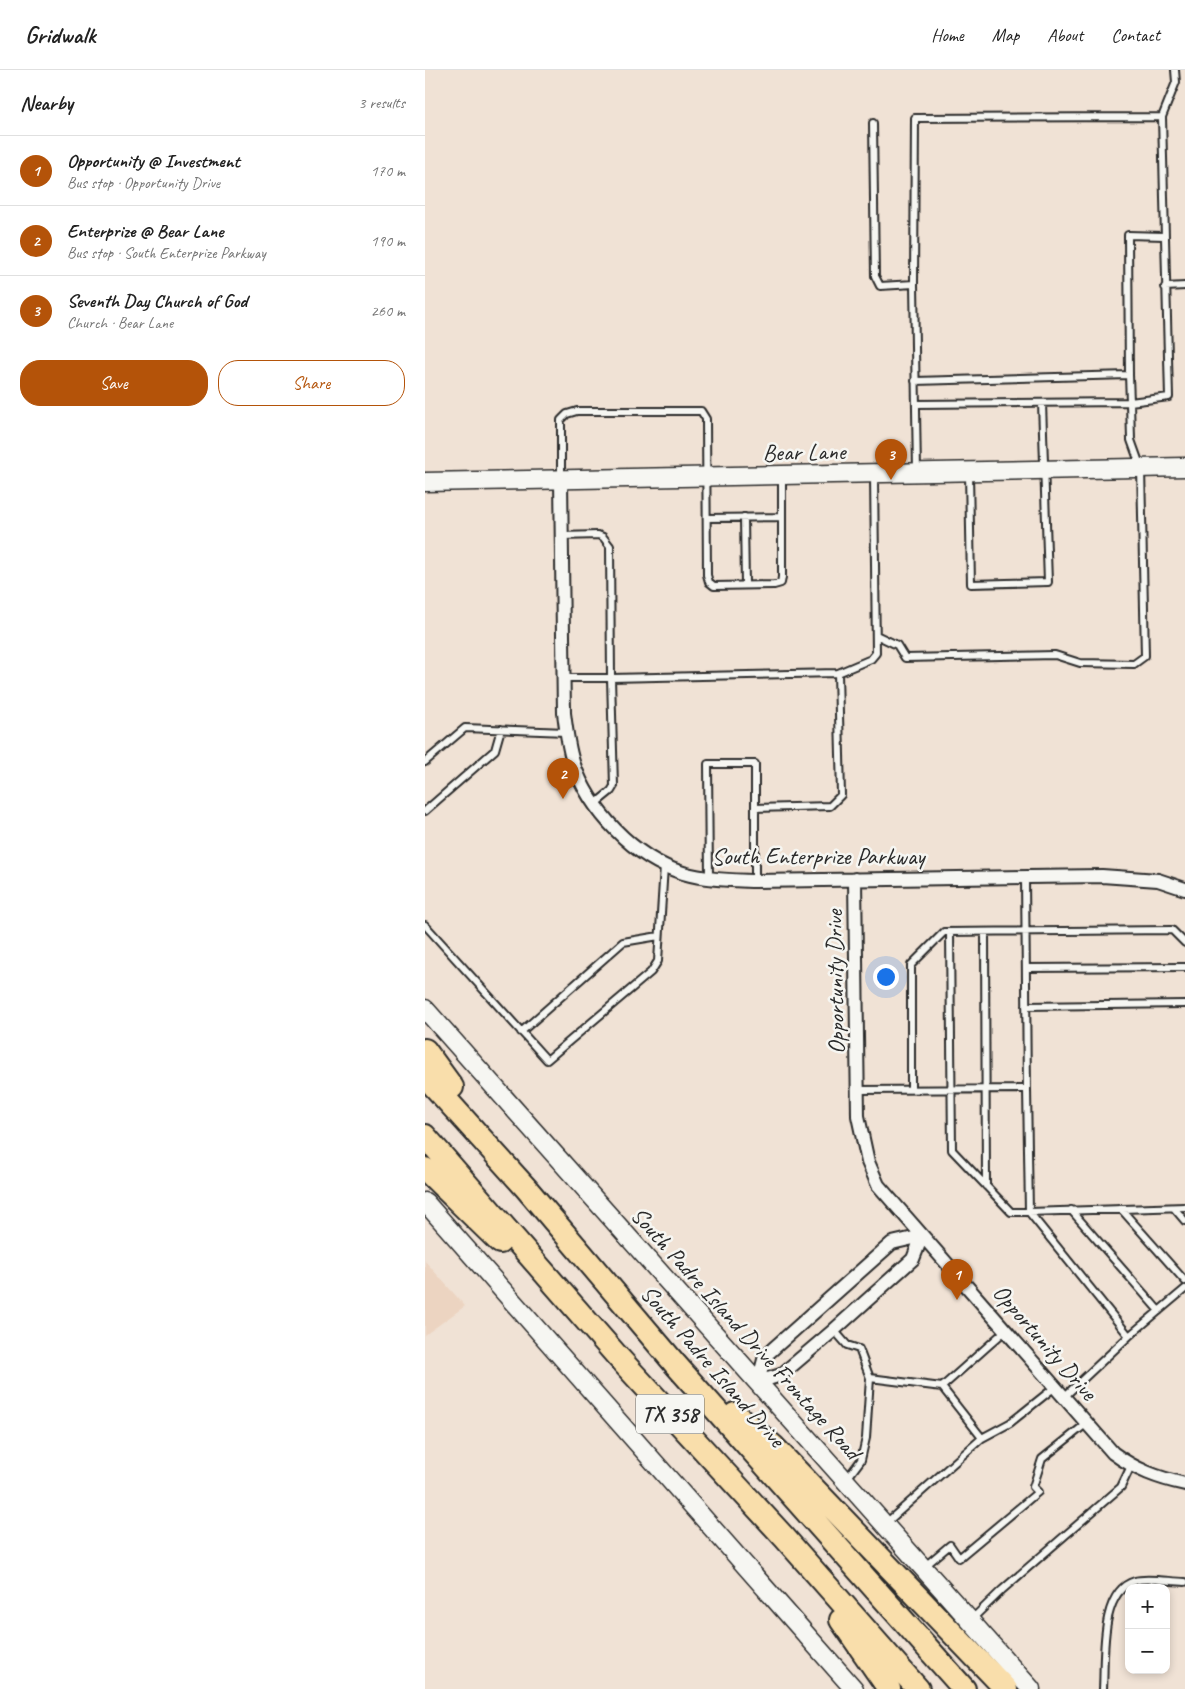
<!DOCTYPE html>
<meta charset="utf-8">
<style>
body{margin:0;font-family:Caveat,sans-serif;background:#f6f6f6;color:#222}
.controls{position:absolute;right:15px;bottom:15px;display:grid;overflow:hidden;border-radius:10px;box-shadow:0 2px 8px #0003}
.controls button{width:45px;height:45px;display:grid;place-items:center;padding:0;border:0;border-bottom:1px solid #e0e0e0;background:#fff;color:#222;font:25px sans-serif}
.you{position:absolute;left:460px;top:906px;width:18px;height:18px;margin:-12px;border:4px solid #fff;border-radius:50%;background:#1a73e8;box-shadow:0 0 0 8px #1a73e833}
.badge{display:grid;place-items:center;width:32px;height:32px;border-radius:50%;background:#b45309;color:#fff;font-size:16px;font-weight:700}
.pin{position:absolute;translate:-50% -41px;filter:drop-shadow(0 1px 2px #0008)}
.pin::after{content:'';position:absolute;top:26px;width:18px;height:15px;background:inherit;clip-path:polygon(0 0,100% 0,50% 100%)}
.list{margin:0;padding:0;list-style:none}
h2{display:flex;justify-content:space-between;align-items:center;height:65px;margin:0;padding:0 20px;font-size:21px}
h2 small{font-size:16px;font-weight:400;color:#767676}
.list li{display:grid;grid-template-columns:32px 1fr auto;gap:15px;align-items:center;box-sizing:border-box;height:70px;padding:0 20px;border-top:1px solid #e0e0e0}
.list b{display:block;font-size:19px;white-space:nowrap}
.list p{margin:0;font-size:16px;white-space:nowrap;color:#767676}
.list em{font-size:16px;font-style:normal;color:#767676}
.actions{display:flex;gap:10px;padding:15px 20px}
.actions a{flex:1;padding:11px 0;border:1px solid #b45309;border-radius:20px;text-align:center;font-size:18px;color:#b45309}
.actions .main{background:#b45309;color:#fff}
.map{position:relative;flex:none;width:760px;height:1619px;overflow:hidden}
header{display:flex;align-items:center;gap:30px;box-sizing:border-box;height:70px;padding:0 25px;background:#fff;border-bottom:1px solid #e0e0e0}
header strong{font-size:24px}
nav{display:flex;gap:28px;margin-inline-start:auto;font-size:18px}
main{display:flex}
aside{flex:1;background:#fff}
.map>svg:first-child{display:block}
.built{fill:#ecd4c1}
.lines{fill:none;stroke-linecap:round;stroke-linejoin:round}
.lane-casing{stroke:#2b2b2b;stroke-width:10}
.street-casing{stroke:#2b2b2b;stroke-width:16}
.secondary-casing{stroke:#2b2b2b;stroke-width:21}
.highway-casing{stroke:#2b2b2b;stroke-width:26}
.lane{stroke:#f6f6f2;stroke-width:6}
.street{stroke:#f6f6f2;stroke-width:12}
.secondary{stroke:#f6f6f2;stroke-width:18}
.highway{stroke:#f9deab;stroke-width:22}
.labels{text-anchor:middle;stroke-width:5;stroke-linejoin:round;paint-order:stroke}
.shield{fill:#f6f6f2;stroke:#686867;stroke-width:1}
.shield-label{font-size:22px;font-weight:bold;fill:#2b2b2b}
.street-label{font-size:24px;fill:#2b2b2b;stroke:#f6f6f2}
</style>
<header>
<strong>Gridwalk</strong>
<nav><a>Home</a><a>Map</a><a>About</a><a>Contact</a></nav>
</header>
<main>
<aside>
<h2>Nearby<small>3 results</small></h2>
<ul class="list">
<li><span class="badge">1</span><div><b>Opportunity @ Investment</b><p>Bus stop · Opportunity Drive</p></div><em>170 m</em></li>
<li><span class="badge">2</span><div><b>Enterprize @ Bear Lane</b><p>Bus stop · South Enterprize Parkway</p></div><em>190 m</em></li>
<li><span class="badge">3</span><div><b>Seventh Day Church of God</b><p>Church · Bear Lane</p></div><em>260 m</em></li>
</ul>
<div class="actions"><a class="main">Save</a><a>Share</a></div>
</aside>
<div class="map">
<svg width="760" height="1619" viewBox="0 0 760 1619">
<rect width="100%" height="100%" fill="#f0e2d5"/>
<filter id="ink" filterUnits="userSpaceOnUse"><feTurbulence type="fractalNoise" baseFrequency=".02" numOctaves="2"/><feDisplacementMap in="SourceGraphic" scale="10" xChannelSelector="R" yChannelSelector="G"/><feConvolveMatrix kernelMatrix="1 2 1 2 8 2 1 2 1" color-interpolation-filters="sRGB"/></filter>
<g filter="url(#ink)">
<!-- built -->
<path class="built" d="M0,1191l40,45 -40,29z"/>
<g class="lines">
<defs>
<path id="lane" d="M448,53l2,153 5,10 34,-2
M740,217l20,-1
M704,305l-1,-140 36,1
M490,311l214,-6 1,27 -214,2
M492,402l-3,-188 1,-166 247,-1 14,-35 -1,-12
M544,403l2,111 77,-2 -6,-179
M136,408v-58l6,-6 10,-3h124l5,8 1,156 2,7 5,4 60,-1 7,-2 1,-6v-101
M319,447l1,68
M282,448l75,-1
M136,466l37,-1 5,2 7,9 1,132h-48
M451,565l21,10 8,13 150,-3 25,8 54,1 11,-8 -4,-188 -10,-28 -1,-38 39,-5 -7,-280
M413,603l33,-14 5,-6 -2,-178
M0,692l40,-34 101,4
M170,734l16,-13 3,-5 -3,-108 227,-5 3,122 -11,11 -75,2
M0,741l70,-61 6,-21
M600,807l2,212
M284,809l-1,-115h47v117
M0,855l122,135 104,-88 7,-11 6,-95
M525,862l2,218 59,62h18l100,124 -65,61
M560,862l1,254
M601,898l159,-1
M601,936l159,-2
M96,962l102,-90 36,-6
M486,1019v-124l33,-33 228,-2 13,13
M432,1020l170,-1 2,123 156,-5
M749,1138l11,13
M696,1139l64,72
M646,1140l88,101
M409,1260l13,15 12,4 11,29 -4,60 -5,22 -15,20
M704,1266l56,-47
M445,1308l72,9 64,-57
M557,1368l28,-15 45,-36
M460,1454l97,-86 -40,-51
M499,1497l26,-22 9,13 79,-66 -5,-5 9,-28 45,-36
M546,1550l31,-30 119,-103 10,-21
M678,1619c2,-31 -4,-98 32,-108 11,-4 37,1 50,1"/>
<path id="street" d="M136,410l3,233c2,16 4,33 9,49 16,48 61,96 110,111 24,7 48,7 72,8l347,-5 56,4 27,9
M430,809l3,237 10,46 10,23 235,268c23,17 45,25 72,31
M497,1166l-9,23 -79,71 -53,45 -23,7 7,-26 127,-113z"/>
<path id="secondary" d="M0,412l760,-15
M0,939l606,680
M0,1132l429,487"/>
<path id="highway" d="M0,980l27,37
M0,1006l101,112 150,177 288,324
M0,1066l193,221 166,180 134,152
M0,1099l75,73
M310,1344l39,33 232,242
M416,1550l48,69"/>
</defs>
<!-- lane casing -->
<use href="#lane" class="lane-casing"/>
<!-- street casing -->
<use href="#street" class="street-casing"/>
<!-- secondary casing -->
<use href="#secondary" class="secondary-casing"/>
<!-- highway casing -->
<use href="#highway" class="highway-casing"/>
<!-- lane -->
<use href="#lane" class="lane"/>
<!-- street -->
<use href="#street" class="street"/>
<!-- secondary -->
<use href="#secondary" class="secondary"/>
<!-- highway -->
<use href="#highway" class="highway"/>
</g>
</g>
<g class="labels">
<!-- shield labels -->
<rect class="shield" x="211" y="1324.5" width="68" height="39" rx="4"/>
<g class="shield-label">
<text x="245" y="1352">TX 358</text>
</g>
<!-- street labels -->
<g class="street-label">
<text transform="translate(379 382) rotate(-1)" y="8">Bear Lane</text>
<text x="393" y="794">South Enterprize Parkway</text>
<text transform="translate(410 912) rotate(-91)" y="8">Opportunity Drive</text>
<text transform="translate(321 1263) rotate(48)" y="8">South Padre Island Drive Frontage Road</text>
<text transform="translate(620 1272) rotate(49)" y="8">Opportunity Drive</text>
<text transform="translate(288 1296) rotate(49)" y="8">South Padre Island Drive</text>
</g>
</g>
</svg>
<div class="controls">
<button>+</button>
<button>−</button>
</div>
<div class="you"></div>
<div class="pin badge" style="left:532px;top:1230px">1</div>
<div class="pin badge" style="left:138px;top:729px">2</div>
<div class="pin badge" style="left:466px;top:410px">3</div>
</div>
</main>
